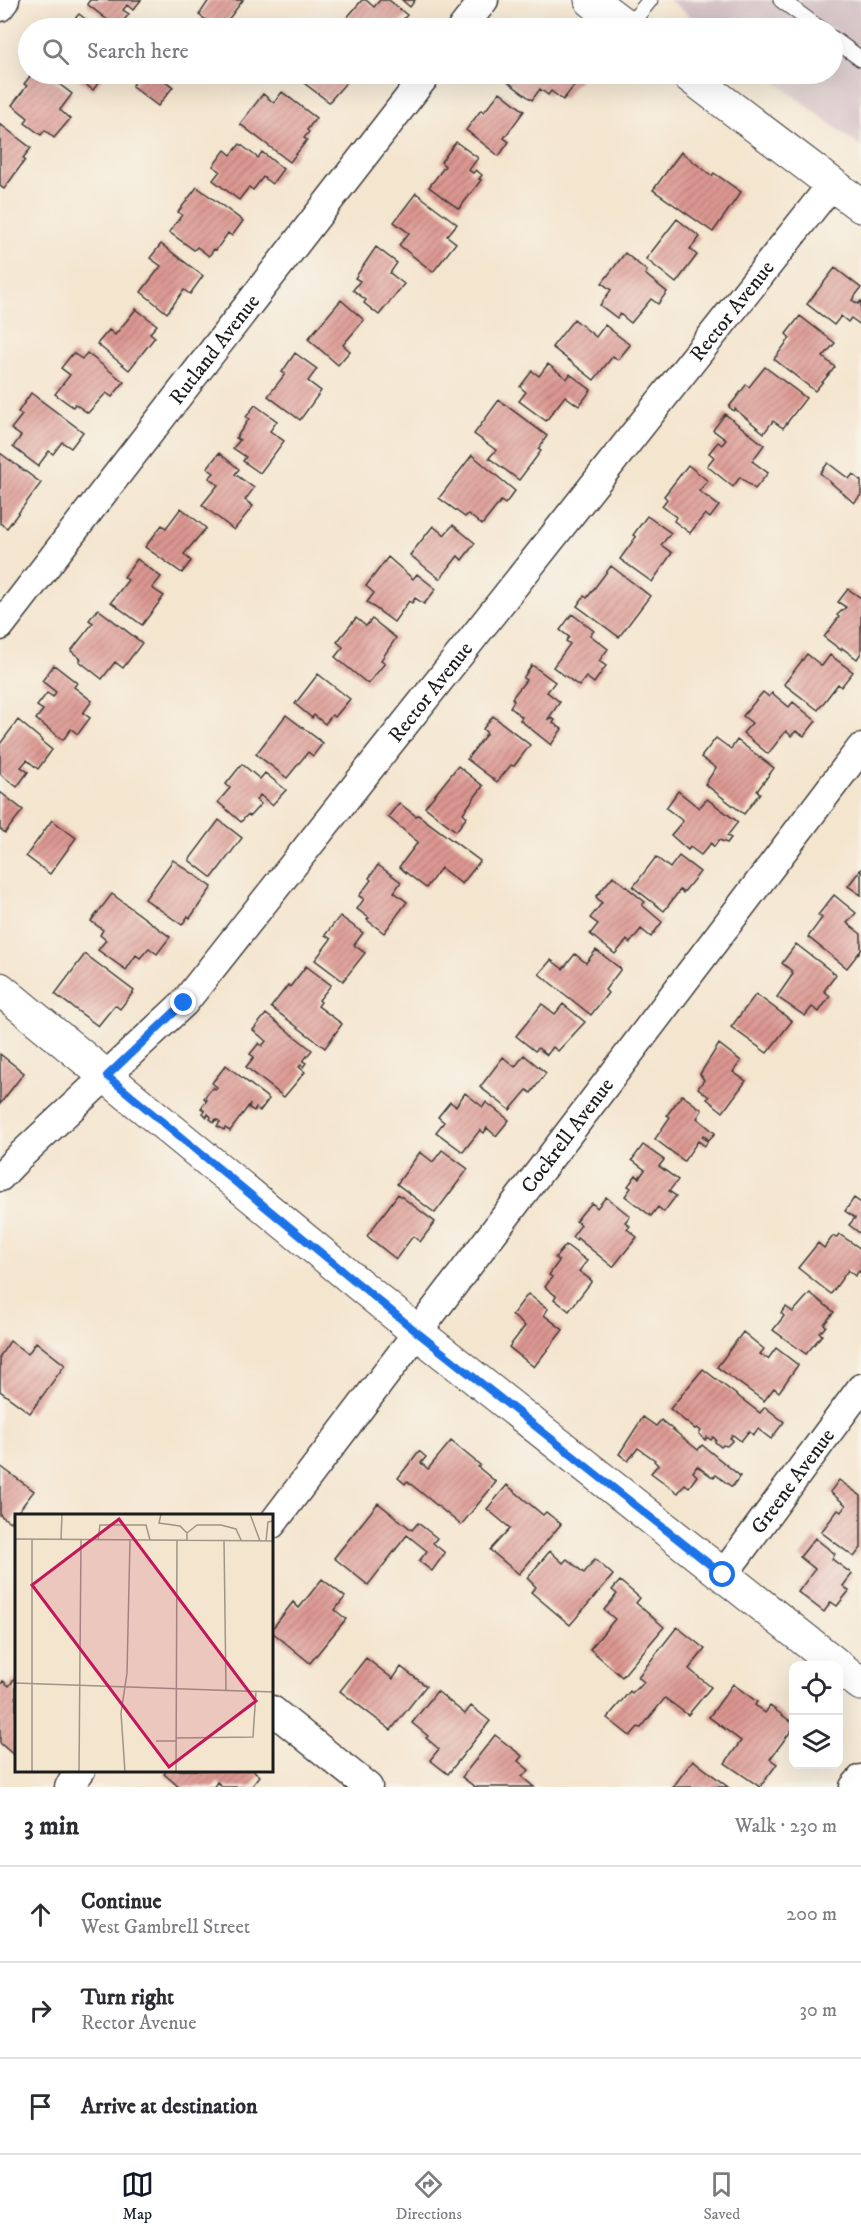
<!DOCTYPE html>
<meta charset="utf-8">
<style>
body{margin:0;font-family:"IM FELL DW Pica",serif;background:#f2f2f3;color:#2b2b33}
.controls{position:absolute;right:18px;bottom:18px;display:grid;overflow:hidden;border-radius:12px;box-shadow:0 6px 24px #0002}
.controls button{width:54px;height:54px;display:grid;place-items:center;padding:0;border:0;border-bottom:2px solid #e1e1e2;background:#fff;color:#2b2b33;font:30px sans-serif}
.stop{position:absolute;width:18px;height:18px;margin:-14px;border:4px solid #1a73e8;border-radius:50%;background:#fff}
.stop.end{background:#1a73e8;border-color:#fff;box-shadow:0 2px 6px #0008}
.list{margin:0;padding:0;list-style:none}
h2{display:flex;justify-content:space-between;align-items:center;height:78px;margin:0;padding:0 24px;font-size:26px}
h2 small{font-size:20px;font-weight:400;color:#7c7c81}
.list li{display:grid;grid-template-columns:39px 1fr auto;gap:18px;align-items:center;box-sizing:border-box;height:96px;padding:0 24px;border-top:2px solid #e1e1e2}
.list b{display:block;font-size:22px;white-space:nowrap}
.list p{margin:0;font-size:20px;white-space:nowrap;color:#7c7c81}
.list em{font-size:20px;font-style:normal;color:#7c7c81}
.icon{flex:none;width:33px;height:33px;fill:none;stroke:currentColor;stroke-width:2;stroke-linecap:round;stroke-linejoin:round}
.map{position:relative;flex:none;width:861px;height:1787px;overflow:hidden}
.search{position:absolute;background:#fff;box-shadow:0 6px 24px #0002;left:18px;right:18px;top:18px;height:66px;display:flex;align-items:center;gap:15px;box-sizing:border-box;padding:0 21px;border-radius:33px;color:#7c7c81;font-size:22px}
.sheet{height:366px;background:#fff}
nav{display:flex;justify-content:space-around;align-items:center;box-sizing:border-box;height:84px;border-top:2px solid #e1e1e2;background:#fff;font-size:16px;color:#7c7c81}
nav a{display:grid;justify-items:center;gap:3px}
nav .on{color:#111827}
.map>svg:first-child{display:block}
.industrial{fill:#d2bec3}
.building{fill:url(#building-hatch)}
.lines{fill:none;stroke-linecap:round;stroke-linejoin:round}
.service-casing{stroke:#3c3a37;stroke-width:17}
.minor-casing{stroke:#3c3a37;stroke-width:31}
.tertiary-casing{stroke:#3c3a37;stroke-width:35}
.secondary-casing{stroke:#3c3a37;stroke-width:35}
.service{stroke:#fff;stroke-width:15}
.minor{stroke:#fff;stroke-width:28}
.tertiary{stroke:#fff;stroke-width:33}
.secondary{stroke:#fff;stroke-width:33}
.route{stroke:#1a73e8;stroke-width:8}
.labels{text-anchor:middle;stroke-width:5;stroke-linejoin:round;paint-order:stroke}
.street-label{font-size:21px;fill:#1c1c1c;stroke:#f7f3e8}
.inset-road{fill:none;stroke:#9e9587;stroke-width:1.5}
.view{fill:#c2185b;fill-opacity:0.15;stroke:#c2185b;stroke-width:3}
.inset-edge{fill:none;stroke:#1c1c1c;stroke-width:3}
</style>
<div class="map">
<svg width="861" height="1787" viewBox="0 0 861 1787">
<defs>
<pattern id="building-hatch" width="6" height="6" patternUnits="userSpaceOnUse" patternTransform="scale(1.5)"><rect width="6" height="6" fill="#dd9792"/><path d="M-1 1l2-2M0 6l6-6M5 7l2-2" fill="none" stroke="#b27a76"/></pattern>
</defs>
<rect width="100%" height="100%" fill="#f7f3e8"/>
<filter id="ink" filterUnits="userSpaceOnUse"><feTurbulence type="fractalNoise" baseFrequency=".0167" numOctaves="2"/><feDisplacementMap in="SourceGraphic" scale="12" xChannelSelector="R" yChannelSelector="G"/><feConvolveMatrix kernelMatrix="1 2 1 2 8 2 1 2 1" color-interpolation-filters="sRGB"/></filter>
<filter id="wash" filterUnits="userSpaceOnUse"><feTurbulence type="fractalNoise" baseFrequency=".008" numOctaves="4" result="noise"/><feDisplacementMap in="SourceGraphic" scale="24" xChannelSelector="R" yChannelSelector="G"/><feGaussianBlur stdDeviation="1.35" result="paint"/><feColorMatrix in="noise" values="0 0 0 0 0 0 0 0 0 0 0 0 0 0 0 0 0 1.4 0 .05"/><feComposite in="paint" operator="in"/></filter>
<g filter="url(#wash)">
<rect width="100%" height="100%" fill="#f4e5cf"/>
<!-- industrial -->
<path class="industrial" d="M669,0h192v147l-96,-73h67v-46h-126z"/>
<g id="blocks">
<!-- building -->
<path class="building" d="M90,0h51l-8,10 -6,-5 -4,5 6,4 -11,14 -31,-24z
M209,0h34l-21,28h-4l-19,-13z
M362,0h4l8,7 6,-7h9l18,15 -11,13h-56l-1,-1z
M402,0h13l-5,7z
M79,14l18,14h-30z
M32,74h14l26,20 -12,16 10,9 -16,19 -9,-8 -4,5 -16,-12 3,-5 -16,-13 15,-19 -3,-2z
M72,74h33l-12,16z
M141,74h15l17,13 -15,19 -26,-20z
M292,74h66l-4,5 -3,-2 -22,25z
M508,74h68l5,3 -18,23 -12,-9 -3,4 -8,-6 -8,11 -28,-21z
M282,92l34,26 -9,12 2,2 -5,6 3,2 -17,22 -50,-38 23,-30 11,9z
M500,92l24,19 -20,27 5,4 -10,14 -33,-26 15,-20 3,2z
M0,124l31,24 -8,10 2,2 -21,29 -4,-3z
M456,142l22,16 -9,12 4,3 3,-3 6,5 -3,4 2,1 -22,29 -30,-22 16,-21 -4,-4z
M240,144l18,14 4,-6 21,17 -11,15 -9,-7 -10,13 -4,-3 -10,13 -26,-20 7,-9 -7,-5 12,-16 6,5z
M681,152l27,21 4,3 2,-3 27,19 -28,40 -60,-42z
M197,187l46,34 -11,15 -4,-3 -12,17 -2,-1 -5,7 -12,-9 -3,3 -25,-18 13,-17 -4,-3z
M416,193l41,31 -10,12 9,7 -23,29 -34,-27 10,-12 -15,-11z
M677,219l23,18 -10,12 7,6 -21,28 -30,-24z
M161,244l42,32 -13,18 -6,-4 -17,23 -26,-21 20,-26 -11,-8z
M376,247l21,16 -7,10 14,11 -25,31 -15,-12 2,-3 -13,-10 7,-9 -5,-3z
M625,253l22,18 -2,3 22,18 -9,12 -7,-5 -20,24 -11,-9 -3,4 -17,-13 11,-15 -9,-7z
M835,268l26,20 -9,12 6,4 3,-3v24l-10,-7 -3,4 -7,-6 -7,9 -27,-21z
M341,300l23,20 -21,25 7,6 -12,14 -30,-26z
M136,309l21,16 -7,8 5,4 -26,33 -32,-26 12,-14 6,5z
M800,316l35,27 -12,14 12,10 -20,24 -41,-32 16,-21 -4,-4z
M574,319l22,18 9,-12 25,20 -12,15 -5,-4 -19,24 -42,-33z
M73,353l9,6 5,-6 37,29 -12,15 -6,-4 -18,20 -13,-9 -2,3 -18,-13 15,-19 -9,-7z
M295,353l22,16 -9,12 13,10 -21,29 -32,-24 17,-22 -3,-2z
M548,364l19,15 3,-5 21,16 -12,16 -14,-10 -19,25 -27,-20 7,-9 -6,-5 12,-16 7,5z
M765,367l41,31 -23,30 -10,-7 -9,12 -29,-24 -1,2 -5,-4 17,-22 3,2z
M31,393l52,39 -12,16 -9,-6 -9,12 -4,-3 -11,15 -25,-19 8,-11 -10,-7 11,-14 -4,-3z
M499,400l48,36 -9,13 3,2 -22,29 -30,-22 7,-8 -22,-16z
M255,405l22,16 -7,10 14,10 -24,32 -17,-12 3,-4 -13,-9 7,-8 -4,-2 13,-19 -3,-2z
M725,414l39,31 -12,16 16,12 -13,16 -15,-12 -7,10 -26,-21 7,-9 -5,-4 9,-11 4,3 4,-5 -13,-10z
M0,453l41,30 -34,45 -7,-5z
M219,453l20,16 -4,5 19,14 -9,12 8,6 -19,24 -32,-25 16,-20 -9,-7 5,-5 -7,-5z
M472,455l43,36 -10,13 -4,-3 -19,24 -14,-11 -3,3 -26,-19z
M828,463l21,16 4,-5 8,7v14l-7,8 -34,-30z
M688,465l20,16 -9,10 20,15 -9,12 -5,-4 -15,19 -16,-12 2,-4 -14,-11 5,-7 -3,-3z
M181,508l25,20 -22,26 7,7 -9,12 -37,-26 17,-22 4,3z
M647,516l24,17 -10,12 11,8 -20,29 -32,-23 16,-22 -3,-2z
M453,525l22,18 -13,17 -4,-4 -18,23 -30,-24 23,-29 11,9z
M388,557l25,22 4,-5 19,15 -12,15 -9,-6 -3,5 -3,-2 -15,21 -27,-20 7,-9 -8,-7z
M137,559l24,18 -9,11 12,8 -22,29 -31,-23 17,-22 -4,-3z
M611,566l39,30 -31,41 -42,-31 7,-10 3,2z
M848,589l13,9v55l-4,6 -15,-11 -1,2 -17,-13 15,-20 -2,-2 9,-8 -8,-5z
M98,609l44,34 -19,25 -8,-6 -13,17 -23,-18 2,-2 -10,-8 22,-28 -4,-3z
M572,614l22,17 -4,4 18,14 -9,12 7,5 -12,17 -8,-6 -7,9 -26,-19 17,-23 -4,-3 3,-4 -9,-7z
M356,618l10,8 6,-7 24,19 -15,22 4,3 -17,21 -33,-27 8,-10 -6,-5z
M807,654l15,12 8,-11 23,17 -12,15 -3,-3 -20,26 -34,-26z
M54,665l23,18 -3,4 18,14 -9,12 7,5 -12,16 -7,-5 -8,11 -27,-21 7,-9 -6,-4 10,-13 6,4 3,-5 -14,-11z
M532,665l23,17 -8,10 13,10 -12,17 3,-1 4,2 -2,3 9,6 -11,16 -31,-25 2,-3 -12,-10 4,-6 -2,-3 14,-18 -3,-2z
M318,674l32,25 -15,18 -3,-2 -7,9 -11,-9 -2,3 -17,-14z
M763,692l6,5 3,-4 17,14 4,-5 23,19 -12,15 -8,-5 -5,5 -5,-5 -18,23 -25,-21 9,-10 -9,-7z
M286,715l37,28 -10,13 -5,-4 -21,26 -31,-24z
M493,716l37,29 -16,21 -3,-1 -14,17 -30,-23 20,-26 -4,-4z
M18,720l24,20 -1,1 11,9 -14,19 -11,-9 -6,7 7,5 -11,15 -17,-13v-30z
M716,738l15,11 6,-9 37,28 -17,23 3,2 -16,21 -39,-30 11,-16 -15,-11z
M242,764l18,15 5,-6 21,17 -14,15 -12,-10 -4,5 5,4 -11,12 -3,-1 -6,7 -23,-20 12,-14 -4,-4z
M458,766l25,20 -20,27 4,4 -11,14 -31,-24z
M678,791l21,17 8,-9 31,23 -11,14 4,2 -4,5 -8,-3 -5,7 -3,-4 -10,12 -11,-8 -2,3 -17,-15 12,-14 -17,-13z
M0,792l23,18 -18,23 -5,-4z
M399,803l17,13 2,-1 62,46 -18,23 -21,-16 -15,20 -27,-21 19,-25 -30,-25z
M52,820l24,18 -26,36 -24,-18z
M219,820l23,18 -30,40 -23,-18z
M679,856l21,16 -17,21 -3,-3 -16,21 -31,-24 23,-30 14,11z
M173,860l39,27 -22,31 -2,-2 -6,9 -37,-26z
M378,865l23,17 -7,10 13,10 -23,31 -17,-13 2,-2 -12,-9 7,-10 -5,-3 12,-16 -2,-2z
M861,869v26l-13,-9z
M613,876l32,26 -3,3 20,17 -11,15 -10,-8 -11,14 -3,-3 -12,14 -25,-20 8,-10 -8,-6 12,-15 -6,-6z
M112,894l58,43 -13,17 -8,-6 -9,10 -4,-3 -10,15 -28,-20 8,-10 -6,-5 3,-5 -12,-9z
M834,895l22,18 -9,10 14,11v16l-14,18 -39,-31 14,-19 -4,-3z
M340,916l23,17 -9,12 11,8 -22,28 -28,-21 16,-21 -6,-4z
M796,944l40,31 -12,16 6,5 -11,16 -7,-5 -7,9 -28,-19 16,-23 -2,-2 1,-1 -10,-8z
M596,950l25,19 -16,21 3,3 -17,22 -52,-41 12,-14 12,9 12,-15 11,9z
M85,954l49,37 -14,18 -5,-4 -17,21 -43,-32z
M306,966l25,19 -12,15 2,2 -3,4 24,18 -17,24 -54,-41 17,-22 2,2z
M756,994l36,27 -25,32 -36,-26z
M542,1004l13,10 8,-10 22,18 -27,29 -5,-4 -6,8 -9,-7 -3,3 -19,-15z
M266,1014l46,36 -9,11 3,2 -3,4 -2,-2 -2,2 6,5 -21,25 -38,-30 8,-10 -4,-3 9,-11 3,3 4,-5 -13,-11z
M719,1044l22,17 -8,11 13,9 -23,31 -16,-13 2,-2 -11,-9 6,-8 -4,-6z
M0,1054l24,19 -24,31z
M524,1055l22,18 -15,20 -4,-3 -17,20 -30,-23 23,-30 12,10z
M226,1065l43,34 -9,12 -4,-3 -2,3 -5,-3 1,-4 -20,27 -5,-3 -1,2 -7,-4 3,-4 -4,-3 -2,3 -4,-3 1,-2 -3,-3 -1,3 -4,-4 2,-2 -4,-3 6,-8 -3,-2 9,-11 2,2 2,-2 -5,-4z
M465,1093l18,14 3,-5 23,18 -13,16 -9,-8 -3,5 -4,-3 -17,22 -27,-20 8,-10 -6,-5 12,-15 6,4z
M682,1095l20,15 -5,8 18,15 -6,7 -6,-5 -1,2 6,4 -3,5 -7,-5 -14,20 -29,-22 15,-22 -3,-2z
M643,1145l21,15 -5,6 19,14 -9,11 7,5 -12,16 -6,-5 -7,9 -26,-20 6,-8 -3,-2 8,-11 3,3 6,-8 -13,-10z
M442,1150l26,19 -33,44 -38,-29 23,-32 13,10z
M398,1194l37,28 -15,20 -7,-6 -17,23 -29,-23z
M606,1197l24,19 -5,6 5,4 -3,3 10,8 -24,30 -36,-29 -1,2 -4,-3 9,-12 -5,-4 8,-10 8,-8 5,5z
M854,1198l7,5v31l-12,-9 6,-7 -10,-7z
M839,1234l22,15v24l-2,-2 -4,5 -7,-6 -17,24 -33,-26 20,-25 6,5 9,-12 3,2z
M566,1245l21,16 -8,10 13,10 -23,30 -15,-12 2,-3 -11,-9 7,-10 -3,-2 10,-14 -4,-3z
M810,1293l24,19 -10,12 2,2 -4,5 -1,-1 -2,2 3,3 -16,19 -33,-24 11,-14 -3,-3 5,-6 7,5z
M528,1294l20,15 -4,6 19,15 -29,37 -25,-20 16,-21 -13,-11z
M743,1332l21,17 -4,5 8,5 8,-11 22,17 -19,27 -5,-4 -10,13 -47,-34z
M10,1341l18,13 8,-12 29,23 -35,48 -30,-22v-35z
M703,1369l57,44 5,-6 19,15 -13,17 -13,-10 -5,6 -4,-4 -8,10 -8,-6 -3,3 3,2 -6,6 -4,-1 -2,2 -6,-5 1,-2 -3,-3 -2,3 -4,-3 -2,3 -6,-6 2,-3 -4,-3 -2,1 -25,-20z
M643,1417l13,9 5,-6 37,30 4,-5 38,31 -8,11 -16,-12 -2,2 -3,-1 -14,-10 -4,6 4,4 -8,11 -4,-3 -7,9 -27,-20 7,-8 -4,-4 1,-1 -17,-12 -10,13 -9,-7z
M451,1441l29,24 -2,2 18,15 -35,43 -54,-44 -2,3 -7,-6 21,-27 7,6 -5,6 7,6z
M0,1466l34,25 -24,31 -10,-7z
M839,1480l22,16v52l-7,9 -33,-25 17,-22 3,2 5,-7 -16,-13z
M507,1485l36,30 3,-3 15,12 -42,50 -29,-24 20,-22 -23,-19z
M378,1503l34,27 6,-7 19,15 -4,5 12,10 -13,18 -13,-10 8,-10 -20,-16 -39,50 -34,-27z
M815,1538l20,16 -3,5 20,15 -9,12 6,5 -12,15 -6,-4 -7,10 -26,-20 17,-23 -15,-12z
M550,1551l13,12 4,-4 17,14 11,-14 18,16 -43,50 -39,-33 5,-5 -9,-9z
M322,1579l23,18 -10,13 11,9 -36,44 -38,-31v-3l21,-27 6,6z
M620,1581l20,17 -4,5 28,24 -42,50 -32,-28 25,-30 -11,-9 13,-16 -5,-4z
M677,1627l28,22 -16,20 22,18 -23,28 -23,-17 -24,30 -3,-1 -8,9 -23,-18 23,-27 2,2 6,-6 1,1 5,-6 -6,-5z
M366,1658l27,21 8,-12 25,19 -35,44 -51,-39z
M16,1677v80l-16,-14v-57l3,-5 6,5z
M733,1684l24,18 -2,3 10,8 5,-7 24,18v3l-24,32 7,5 -17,23 -35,-24 16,-22 -32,-24z
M437,1691l28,23 6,-8 19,15 -42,53 -18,-14 9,-11 -13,-11 2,-2 -16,-13z
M495,1735l27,21 -4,5 11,9 -7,7 12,10h-59l-13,-10z
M693,1760l35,27h-55z
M167,1770h86l7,6 -9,11h-28l-6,-5 -3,5h-35l-15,-13z"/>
</g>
</g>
<g filter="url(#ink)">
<use href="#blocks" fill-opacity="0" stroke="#3c3a37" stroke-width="1.5"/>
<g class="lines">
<defs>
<path id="service" d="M781,0l38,28
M627,28l23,-28
M832,38l29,21"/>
<g id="minor">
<path d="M0,7l5,-7"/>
<path d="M462,28l22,-28"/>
<path id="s1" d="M0,626l427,-552"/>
<path id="s2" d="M0,1177l19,-20 165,-154 648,-819"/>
<path id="s3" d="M272,1524l589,-776"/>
<path id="s4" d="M723,1575l138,-187"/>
<path d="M272,1710l96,77"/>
<path d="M69,1787l12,-17"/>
<path d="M854,1787l7,-8"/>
</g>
<path id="tertiary" d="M0,989l418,344 420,333
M838,1666l23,18"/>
<path id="secondary" d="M591,0l37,28
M687,74l174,132"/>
</defs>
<!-- service casing -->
<use href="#service" class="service-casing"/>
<!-- minor casing -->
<use href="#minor" class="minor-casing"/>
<!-- tertiary casing -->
<use href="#tertiary" class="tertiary-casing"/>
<!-- secondary casing -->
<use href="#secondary" class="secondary-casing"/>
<!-- service -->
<use href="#service" class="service"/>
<!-- minor -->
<use href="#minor" class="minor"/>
<!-- tertiary -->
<use href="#tertiary" class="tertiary"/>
<!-- secondary -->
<use href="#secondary" class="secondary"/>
</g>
</g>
<g class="lines" filter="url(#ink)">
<!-- route -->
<path class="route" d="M184,1003l-77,73 311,257 305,242"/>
</g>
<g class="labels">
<!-- street labels -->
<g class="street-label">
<text dy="7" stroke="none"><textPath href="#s2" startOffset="1136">Rector Avenue</textPath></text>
<text dy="7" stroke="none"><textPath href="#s1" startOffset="350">Rutland Avenue</textPath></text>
<text dy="7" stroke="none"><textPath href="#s2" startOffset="650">Rector Avenue</textPath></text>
<text dy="7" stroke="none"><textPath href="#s3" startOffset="488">Cockrell Avenue</textPath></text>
<text dy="7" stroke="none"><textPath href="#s4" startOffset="117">Greene Avenue</textPath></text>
</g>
</g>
<!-- overview -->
<g transform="translate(15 1514)">
<rect width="258" height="258" fill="#f4e5cf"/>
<path class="inset-road" d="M146,0l-2,9 21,3 7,7M235,0l10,27M0,25l258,2M46,26l1,-26M83,26l2,-15h46l4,15M172,26v-7l10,-8h24l15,4 5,11M209,26l2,150M251,27l2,-19 5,-1M0,169l258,9M161,224l77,-1 3,-46M141,227h20M17,258v-232M64,258l2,-232M110,258l-4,-59 6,-40 3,-133M161,258l1,-232"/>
<path class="view" d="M104,5l137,182 -87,66 -137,-182z"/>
<rect width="258" height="258" class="inset-edge"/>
</g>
</svg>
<div class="controls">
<button><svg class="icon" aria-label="locate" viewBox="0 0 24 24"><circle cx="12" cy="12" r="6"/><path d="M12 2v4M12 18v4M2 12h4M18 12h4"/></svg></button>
<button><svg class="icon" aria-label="layers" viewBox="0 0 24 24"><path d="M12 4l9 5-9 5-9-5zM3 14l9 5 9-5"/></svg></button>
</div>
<div class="stop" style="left:723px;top:1575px"></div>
<div class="stop end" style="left:184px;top:1003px"></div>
<div class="search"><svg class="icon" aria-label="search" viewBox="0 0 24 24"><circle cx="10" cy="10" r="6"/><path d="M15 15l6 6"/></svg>Search here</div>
</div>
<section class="sheet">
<h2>3 min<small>Walk · 230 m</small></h2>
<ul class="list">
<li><svg class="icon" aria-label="ahead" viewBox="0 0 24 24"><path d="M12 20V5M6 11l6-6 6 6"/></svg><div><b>Continue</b><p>West Gambrell Street</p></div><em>200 m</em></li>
<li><svg class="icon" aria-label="right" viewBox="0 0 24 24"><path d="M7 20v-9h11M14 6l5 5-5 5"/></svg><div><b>Turn right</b><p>Rector Avenue</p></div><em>30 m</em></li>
<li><svg class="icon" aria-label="arrive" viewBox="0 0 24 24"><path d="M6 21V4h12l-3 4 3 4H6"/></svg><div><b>Arrive at destination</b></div></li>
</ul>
</section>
<nav>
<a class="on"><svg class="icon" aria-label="map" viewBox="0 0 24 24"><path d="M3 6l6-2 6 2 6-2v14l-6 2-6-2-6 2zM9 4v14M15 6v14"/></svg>Map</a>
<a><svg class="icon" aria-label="directions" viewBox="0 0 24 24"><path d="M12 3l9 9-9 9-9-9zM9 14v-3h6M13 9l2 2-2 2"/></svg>Directions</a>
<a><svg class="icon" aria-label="saved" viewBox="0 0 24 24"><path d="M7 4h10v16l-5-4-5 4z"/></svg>Saved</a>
</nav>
